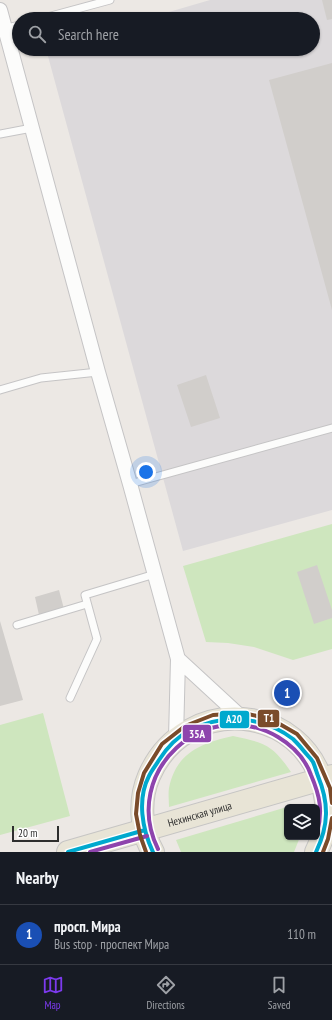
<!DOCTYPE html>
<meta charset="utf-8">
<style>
body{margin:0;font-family:"PT Sans Narrow",sans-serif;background:#20242c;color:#f1f3f6}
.controls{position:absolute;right:12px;bottom:12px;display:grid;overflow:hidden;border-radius:6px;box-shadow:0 1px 3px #0004}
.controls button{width:36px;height:36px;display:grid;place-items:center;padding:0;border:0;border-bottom:1px solid #363941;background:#171b24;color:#f1f3f6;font:20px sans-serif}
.scale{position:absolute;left:12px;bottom:10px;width:47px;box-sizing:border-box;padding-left:4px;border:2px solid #2e2e2e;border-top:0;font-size:11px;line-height:14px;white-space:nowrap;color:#2e2e2e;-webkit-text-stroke:3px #fff;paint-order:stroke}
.you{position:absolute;left:146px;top:472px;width:14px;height:14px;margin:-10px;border:3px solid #fff;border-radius:50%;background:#1a73e8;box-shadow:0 0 0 6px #1a73e833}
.badge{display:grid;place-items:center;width:26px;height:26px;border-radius:50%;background:#7c3aed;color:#fff;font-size:13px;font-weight:700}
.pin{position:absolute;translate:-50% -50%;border:2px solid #fff;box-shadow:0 1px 4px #0006}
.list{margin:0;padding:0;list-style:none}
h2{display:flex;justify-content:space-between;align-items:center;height:52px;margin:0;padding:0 16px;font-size:17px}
h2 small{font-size:13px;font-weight:400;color:#9ea1a6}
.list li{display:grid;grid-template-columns:26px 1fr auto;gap:12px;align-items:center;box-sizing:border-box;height:60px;padding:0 16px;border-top:1px solid #363941}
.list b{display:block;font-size:15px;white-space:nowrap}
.list p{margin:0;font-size:13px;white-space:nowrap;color:#9ea1a6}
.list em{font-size:13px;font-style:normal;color:#9ea1a6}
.icon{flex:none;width:22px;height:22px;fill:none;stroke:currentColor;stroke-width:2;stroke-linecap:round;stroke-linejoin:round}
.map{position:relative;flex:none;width:332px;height:852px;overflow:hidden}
.search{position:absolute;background:#171b24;box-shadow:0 1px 3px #0004;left:12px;right:12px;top:12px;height:44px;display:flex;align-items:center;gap:10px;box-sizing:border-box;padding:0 14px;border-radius:22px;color:#9ea1a6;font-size:15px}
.sheet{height:112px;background:#171b24}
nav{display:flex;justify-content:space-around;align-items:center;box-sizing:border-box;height:56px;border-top:1px solid #363941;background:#171b24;font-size:11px;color:#9ea1a6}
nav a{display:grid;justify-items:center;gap:2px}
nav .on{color:#7c3aed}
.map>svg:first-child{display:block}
.industrial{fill:#dcd9db}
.green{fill:#cee6be}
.building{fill:#d1cecb}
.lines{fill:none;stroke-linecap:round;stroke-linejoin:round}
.lane-casing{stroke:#c5c4c5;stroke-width:9}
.street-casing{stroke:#c5c4c5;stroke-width:16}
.primary-casing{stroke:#c6c5c4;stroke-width:24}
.lane{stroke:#fcfcfb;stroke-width:7}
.street{stroke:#fcfcfb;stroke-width:14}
.primary{stroke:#e8e4d6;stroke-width:22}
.bus-1-casing{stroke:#fff;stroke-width:7}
.bus-2-casing{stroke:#fff;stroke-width:7}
.bus-3-casing{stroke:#fff;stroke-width:7}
.bus-1{stroke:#00a9ce;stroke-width:4}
.bus-2{stroke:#8e44ad;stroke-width:4}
.bus-3{stroke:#7a4b2a;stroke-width:4}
.labels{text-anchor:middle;stroke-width:4;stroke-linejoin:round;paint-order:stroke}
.street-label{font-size:11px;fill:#2e2e2e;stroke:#fff}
.line-badge{stroke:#fff;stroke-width:1.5}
.badge-label{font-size:11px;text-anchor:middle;font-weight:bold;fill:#fff}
</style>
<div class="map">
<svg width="332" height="852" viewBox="0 0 332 852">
<rect width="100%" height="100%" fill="#ece8e4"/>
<!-- industrial -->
<path class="industrial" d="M210,0h122v510l-149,41 -137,-502h267v-30h-168z"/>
<!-- green -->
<path class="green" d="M332,524v125l-39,11 -39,-13 -26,-4 -22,-1 -23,-76z
M43,713l27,103 -70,19v-110z
M233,736c32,7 39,8 58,36l-122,35c0,-6 -1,-13 0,-19 7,-35 32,-45 64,-52z
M287,807v30h13l-6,15h-113l-5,-12z"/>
<!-- building -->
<path class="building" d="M322,0h10v19l-5,1z
M332,63v247l-63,-230z
M206,375l14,43 -29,9 -14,-42z
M317,565l15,45v8l-18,6 -17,-52z
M59,590l5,19 -25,6 -4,-18z
M0,621l23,79 -23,6z"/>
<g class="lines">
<defs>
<path id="lane" d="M40,19l70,-19
M4,29l15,-4
M0,134l32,-6
M0,390l41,-12 57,-6
M130,484l202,-56
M17,625l70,-21
M70,698l27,-59 -12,-44 70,-21"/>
<path id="street" d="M0,10l98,362 32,112 48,175 -2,79
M178,659l64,59"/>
<g id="primary">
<path id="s1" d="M68,852l264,-76"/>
<path d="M153,852c-13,-22 -14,-53 -4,-76 36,-83 155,-74 175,14 5,21 2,43 -8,62"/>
</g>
</defs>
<!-- lane casing -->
<use href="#lane" class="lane-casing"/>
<!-- street casing -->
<use href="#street" class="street-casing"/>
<!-- primary casing -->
<use href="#primary" class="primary-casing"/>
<!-- lane -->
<use href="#lane" class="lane"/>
<!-- street -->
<use href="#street" class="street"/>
<!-- primary -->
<use href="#primary" class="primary"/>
<defs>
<path id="bus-1" d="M68,852l77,-22
M153,852c-11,-23 -16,-53 -4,-76 3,-6 7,-11 10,-16 7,-11 18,-23 30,-29 33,-18 74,-15 104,8 3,3 7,7 10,11 3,4 7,7 10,12 2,4 3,9 5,14 11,27 11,49 -2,76"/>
<path id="bus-2" d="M158,849c-38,-77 47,-155 120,-112 15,9 27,21 33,38 9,21 12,36 6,58
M90,852l57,-16"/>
<path id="bus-3" d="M146,852l-6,-17 -4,-21 2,-21 6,-20 18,-29 23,-18 28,-11 30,-2 28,6 26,15 20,24 13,30 2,15
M323,852l5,-13 4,-21"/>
</defs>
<!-- bus-1 casing -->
<use href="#bus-1" class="bus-1-casing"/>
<!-- bus-2 casing -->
<use href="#bus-2" class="bus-2-casing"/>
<!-- bus-3 casing -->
<use href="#bus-3" class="bus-3-casing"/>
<!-- bus-1 -->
<use href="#bus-1" class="bus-1"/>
<!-- bus-2 -->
<use href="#bus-2" class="bus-2"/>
<!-- bus-3 -->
<use href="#bus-3" class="bus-3"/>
</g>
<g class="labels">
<!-- street labels -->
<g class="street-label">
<text dy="4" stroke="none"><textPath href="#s1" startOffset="137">Нехинская улица</textPath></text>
</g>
</g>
<g class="line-badge">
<rect x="257" y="709" width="23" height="19" rx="4" fill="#7a4b2a"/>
<rect x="219" y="710" width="31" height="19" rx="4" fill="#00a9ce"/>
<rect x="182" y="724" width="30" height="19" rx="4" fill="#8e44ad"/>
</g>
<g class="badge-label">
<text x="269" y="722">Т1</text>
<text x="234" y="723">А20</text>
<text x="197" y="738">35А</text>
</g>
</svg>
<div class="controls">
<button><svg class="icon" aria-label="layers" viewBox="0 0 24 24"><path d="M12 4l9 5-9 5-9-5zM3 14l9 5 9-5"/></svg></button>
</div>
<div class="scale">20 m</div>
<div class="you"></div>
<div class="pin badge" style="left:287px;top:693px;background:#1a4fb4">1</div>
<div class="search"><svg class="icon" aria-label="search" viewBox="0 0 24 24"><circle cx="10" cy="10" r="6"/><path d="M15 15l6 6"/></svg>Search here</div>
</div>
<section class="sheet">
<h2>Nearby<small></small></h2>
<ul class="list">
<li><span class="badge" style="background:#1a4fb4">1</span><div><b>просп. Мира</b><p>Bus stop · проспект Мира</p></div><em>110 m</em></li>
</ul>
</section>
<nav>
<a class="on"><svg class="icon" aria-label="map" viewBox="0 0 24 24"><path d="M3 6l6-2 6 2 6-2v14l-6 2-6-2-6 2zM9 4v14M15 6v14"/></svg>Map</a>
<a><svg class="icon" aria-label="directions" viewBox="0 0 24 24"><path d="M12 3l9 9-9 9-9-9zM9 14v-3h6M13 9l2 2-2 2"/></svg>Directions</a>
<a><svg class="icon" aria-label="saved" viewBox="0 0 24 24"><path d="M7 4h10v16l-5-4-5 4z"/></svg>Saved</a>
</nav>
